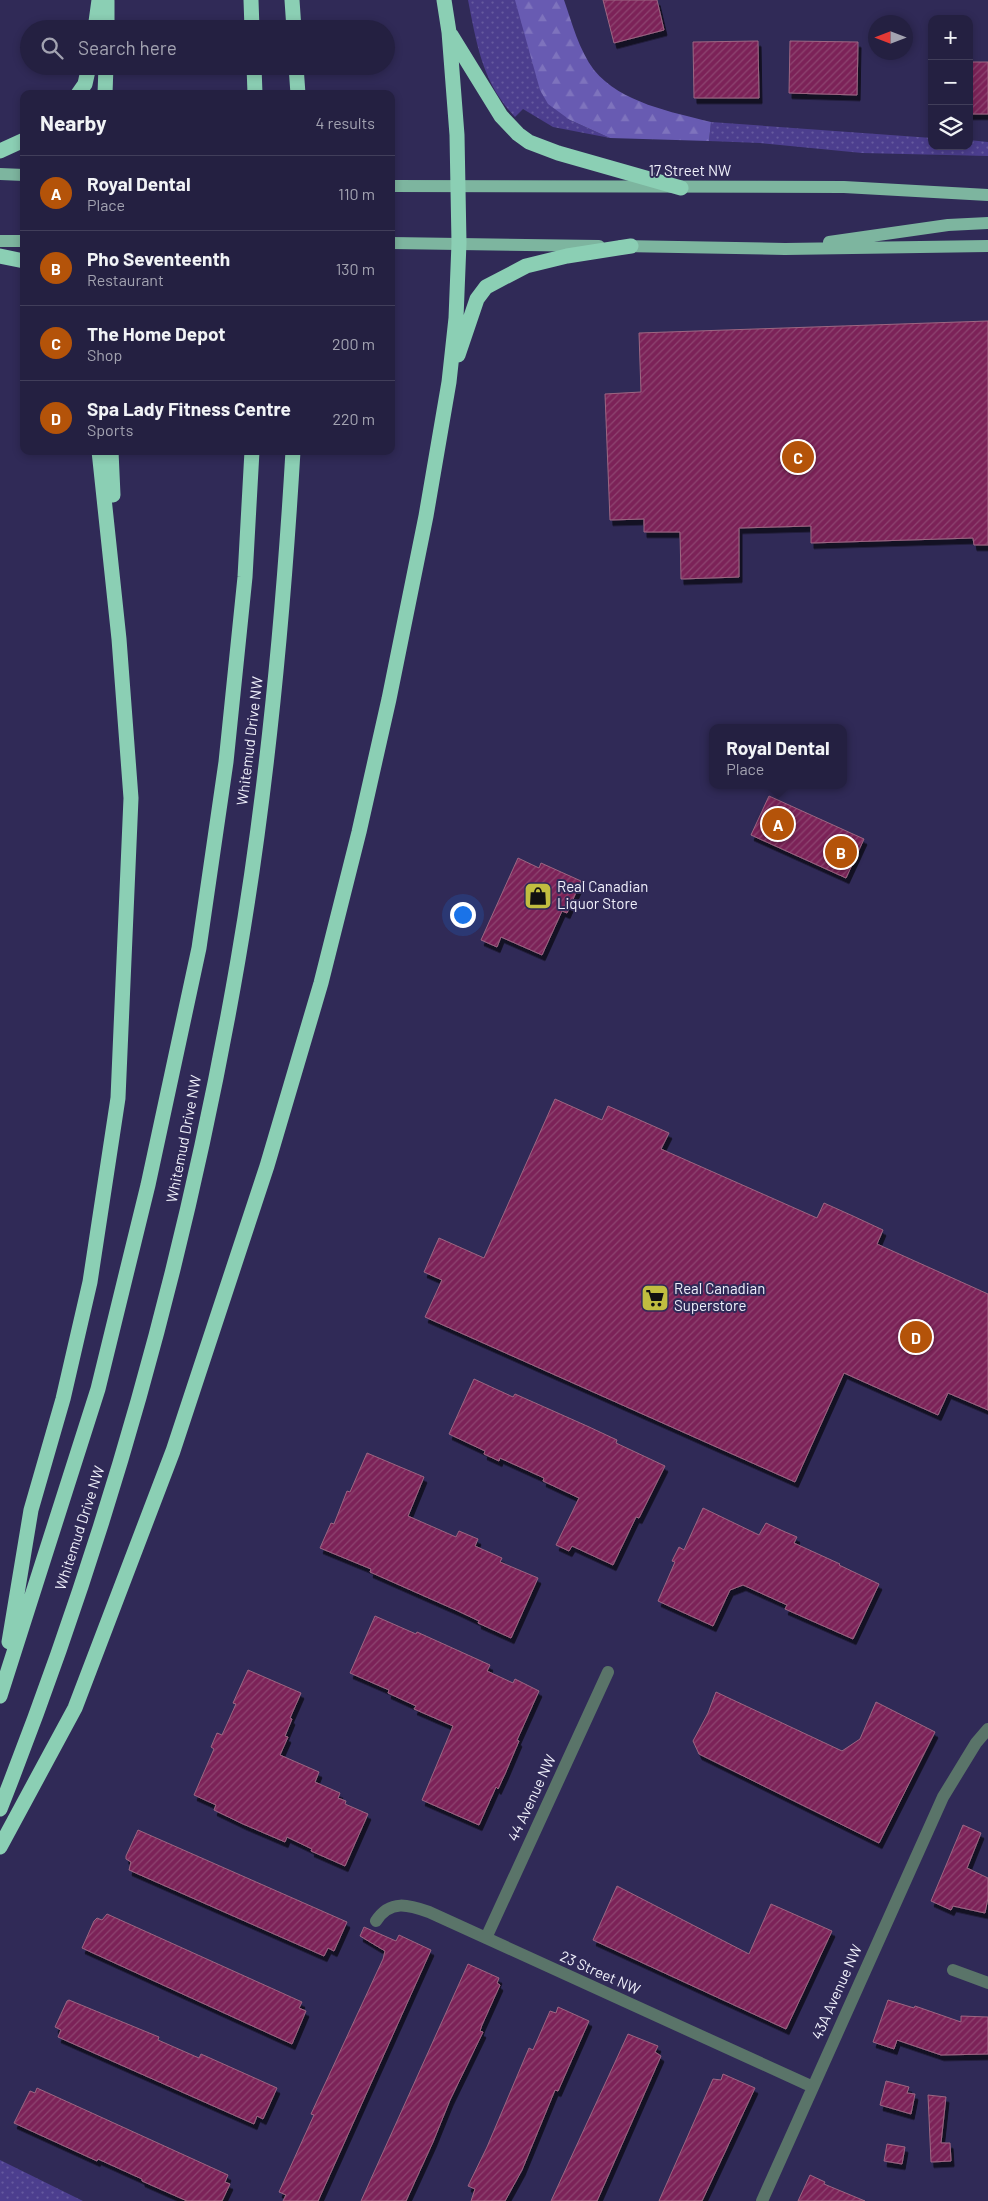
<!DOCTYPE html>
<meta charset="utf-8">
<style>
body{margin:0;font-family:Barlow,sans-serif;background:#2c2848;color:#f1f3f6}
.controls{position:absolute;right:15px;top:15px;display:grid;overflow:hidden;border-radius:10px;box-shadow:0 2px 8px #0003}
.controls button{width:45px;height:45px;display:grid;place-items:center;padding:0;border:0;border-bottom:1px solid #413e5a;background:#242041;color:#f1f3f6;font:25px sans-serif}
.compass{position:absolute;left:868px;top:15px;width:45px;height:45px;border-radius:50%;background:#242041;box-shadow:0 2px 8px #0003;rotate:270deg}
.you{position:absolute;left:462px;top:914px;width:18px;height:18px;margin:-12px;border:4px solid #fff;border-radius:50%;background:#1a73e8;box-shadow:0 0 0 8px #1a73e833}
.badge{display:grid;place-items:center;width:32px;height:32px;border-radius:50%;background:#b45309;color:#fff;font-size:16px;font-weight:700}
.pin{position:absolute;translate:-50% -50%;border:2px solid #fff;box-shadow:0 1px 5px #0006}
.popup{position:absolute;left:709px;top:724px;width:138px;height:65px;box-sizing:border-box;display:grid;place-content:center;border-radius:10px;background:#242041;filter:drop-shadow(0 1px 4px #0005);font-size:16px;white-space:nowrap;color:#a3a3b1}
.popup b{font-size:19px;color:#f1f3f6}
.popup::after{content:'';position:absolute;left:50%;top:100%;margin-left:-10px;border:10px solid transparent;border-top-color:#242041}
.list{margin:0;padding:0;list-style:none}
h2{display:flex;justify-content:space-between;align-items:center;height:65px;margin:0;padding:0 20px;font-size:21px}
h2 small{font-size:16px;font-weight:400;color:#a3a3b1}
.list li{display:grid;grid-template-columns:32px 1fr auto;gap:15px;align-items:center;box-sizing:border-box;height:75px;padding:0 20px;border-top:1px solid #413e5a}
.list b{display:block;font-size:19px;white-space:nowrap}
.list p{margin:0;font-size:16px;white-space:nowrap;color:#a3a3b1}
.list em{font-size:16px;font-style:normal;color:#a3a3b1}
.icon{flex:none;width:28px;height:28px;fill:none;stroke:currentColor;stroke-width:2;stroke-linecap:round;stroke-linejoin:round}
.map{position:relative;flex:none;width:988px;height:2201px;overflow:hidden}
.search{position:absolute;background:#242041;box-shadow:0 2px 8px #0003;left:20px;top:20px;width:375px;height:55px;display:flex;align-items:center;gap:12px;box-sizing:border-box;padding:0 18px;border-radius:28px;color:#a3a3b1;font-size:19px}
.panel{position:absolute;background:#242041;box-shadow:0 2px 8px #0003;left:20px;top:90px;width:375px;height:365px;border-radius:10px}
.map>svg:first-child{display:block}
.grass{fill:url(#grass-dots)}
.forest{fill:url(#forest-firs)}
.building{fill:url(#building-hatch);stroke:#9c6682;filter:url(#shadow)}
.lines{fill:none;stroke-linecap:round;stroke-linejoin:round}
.minor{stroke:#5a7469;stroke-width:12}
.major{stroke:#7db59f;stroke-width:12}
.highway{stroke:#8bcfb4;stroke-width:15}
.labels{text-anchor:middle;stroke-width:4;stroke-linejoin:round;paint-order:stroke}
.street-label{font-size:15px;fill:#f0f0fb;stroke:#302a57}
.poi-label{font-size:15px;fill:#f0f0fb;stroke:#302a57;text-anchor:start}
</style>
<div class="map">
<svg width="988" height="2201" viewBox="0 0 988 2201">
<defs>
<pattern id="grass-dots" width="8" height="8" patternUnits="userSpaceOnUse" patternTransform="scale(1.25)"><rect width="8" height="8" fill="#4c3e8e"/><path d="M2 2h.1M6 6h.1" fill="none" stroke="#665a9f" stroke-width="1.8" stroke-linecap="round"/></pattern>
<pattern id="forest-firs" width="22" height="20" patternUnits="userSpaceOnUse" patternTransform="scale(1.25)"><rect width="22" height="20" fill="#685bb2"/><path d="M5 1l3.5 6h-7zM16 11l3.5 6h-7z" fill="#7e73bd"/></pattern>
<pattern id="building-hatch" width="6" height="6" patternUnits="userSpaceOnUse" patternTransform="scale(1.25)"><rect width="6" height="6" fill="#7b2458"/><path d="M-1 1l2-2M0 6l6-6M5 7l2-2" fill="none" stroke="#8e4471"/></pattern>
<filter id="shadow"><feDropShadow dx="3" dy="5.5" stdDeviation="0" flood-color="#0009"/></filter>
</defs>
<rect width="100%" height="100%" fill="#302a57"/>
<!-- grass -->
<path class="grass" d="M468,0h48l54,120 40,18 -57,-11 -30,-18 -8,8c-33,-35 -38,-72 -47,-117z
M711,122l221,16v8h37v-6l19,2v14l-126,-3 -102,-10 -51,-2z
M0,2160l83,41h-83z"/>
<!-- forest -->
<path class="forest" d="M515,0h49c8,23 15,50 30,70 27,33 78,42 117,52l-2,19 -99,-3 -40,-18 -22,-16 -8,-14z"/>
<!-- building -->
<path class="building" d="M603,0h54l7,30 -50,13z
M758,41l1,57h-65l-1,-56z
M790,41l68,1 -1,53 -68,-2z
M969,62h19v52h-19z
M988,321v224h-14l-1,-7 -162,5v-17l-72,2v49l-58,2 -1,-47h-36v-13l-34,1 -5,-126 36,-2 -2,-59z
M769,796l95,43 -18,39 -95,-43z
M518,858l21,10 2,-5 40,18 -14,32 -5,-2 -20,44 -41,-18 -4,10 -16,-7z
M555,1099l47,21 6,-14 61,27 -8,16 156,69 7,-15 29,13 30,14 -6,14 111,50v116l-40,-17 -10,22 -94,-42 -49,109 -370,-165 17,-37 -18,-8 15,-34 45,20z
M474,1379l39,18 2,-3 72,32 30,14 -1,3 49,23 -26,52 -3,-1 -23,48 -41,-19 -3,5 -13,-6 23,-47 -36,-17 1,-3 -44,-20 -1,3 -15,-7 1,-3 -36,-17z
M367,1453l57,24 -16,39 48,21 3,-6 19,8 -3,7 27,12 -2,4 38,16 -27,60 -33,-15 1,-2 -21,-10 -88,-39 1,-3 -51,-21 11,-25 3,1 13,-33 3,1z
M703,1508l56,27 7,-12 17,8 14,6 -3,6 46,21 -1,1 40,19 -26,55 -68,-30 2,-4 -44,-20 -13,5 -17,36 -55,-25 17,-39 -3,-1 7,-14 5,3z
M375,1616l41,18 1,-2 73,33 -3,6 26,12 2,-4 24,12 -22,49 2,1 -14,33 -7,15 -2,-2 -17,38 -57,-25 31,-74 -39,-17 2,-3 -28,-13 1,-3 -39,-17z
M248,1670l53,23 -11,25 2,1 -7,17 3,1 -8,18 39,17 -4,10 25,11 -2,5 8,3 -1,3 23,10 -23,52 -34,-15 1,-2 -25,-12 -2,5 -42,-18 -29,-14 2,-5 -22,-10 20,-46 -3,-2 6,-14 5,2 14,-31 -3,-1z
M716,1692l126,59 18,-12 16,-37 59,30 -56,111 -180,-89 -6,-13 15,-28z
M963,1825l18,8 -14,35 21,10v20l-3,15 -32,-7 -2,4 -20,-9z
M138,1830l209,92 -13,29 -6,-3 -4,8 -195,-86 2,-8 -5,-3v-3z
M617,1886l132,68 22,-50 61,27 -46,98 -193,-89z
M107,1914l195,88 -3,6 7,3 -14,33 -210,-96 12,-27 3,-3 5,2z
M364,1927l32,14 3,-6 32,15 -113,251h-35l3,-6 -7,-3 35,-77 -3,-1 72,-155 2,-8 -25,-15z
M468,1964l31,14 -2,5 3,2 -18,40 -2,6 3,1 -33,68 -17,42 -27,59h-45z
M69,2000l90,37 -1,3 41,18 2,-4 76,34 -14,31 -6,-3 -3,8 -196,-87 3,-7 -6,-3 12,-26z
M888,2000l26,8 1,-2 46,16v-6l27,1v37l-47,1 -44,-15 -3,9 -21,-7z
M558,2007l31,14 -31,70 -3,-1 -33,80 -17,31h-34l4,-12 -7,-3 19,-39 42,-99 4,2 17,-39 6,2z
M628,2034l30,12 -3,6 6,4 -64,145h-46z
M723,2074l32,14 -53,113h-43l54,-122 8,1z
M886,2081l23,6 -2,6 8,1 -4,20 -31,-9z
M37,2088l191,87 -3,7 5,2 -8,17h-35l-45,-20v-2l-44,-20 -1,2 -83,-38 16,-32 5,2z
M928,2095l18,2 -5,46h9l1,18 -20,1z
M887,2144l18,3 -3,17 -18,-3z
M810,2175l15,7 -1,2 41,17h-67z"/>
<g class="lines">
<!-- minor -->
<path class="minor" d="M376,1921c14,-22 33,-16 53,-9l384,175
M486,1938l122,-266
M953,1970l35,13
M762,2201l181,-404 33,-54 12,-14"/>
<!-- major -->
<path class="major" d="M0,174l24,1
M391,186l453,1 144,8
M0,241h24
M829,242l119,-17 40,-2
M391,243l208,3
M621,246l164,3 203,-3"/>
<!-- highway -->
<path class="highway" d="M251,0l1,29
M292,0l2,29
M95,29l4,-29
M107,29v-28
M451,35l50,81 17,18 11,8 29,11 123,35
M254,66l1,28
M296,66l2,28
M78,94l7,-10 4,-18
M105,94l1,-28
M0,151l24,-11
M0,256l24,5
M458,355l19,-56 9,-12 40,-21 41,-10 64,-10
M111,451l2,44
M9,1642l22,-132 32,-111 27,-117 28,-184 13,-300 -12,-159 -20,-188
M0,1696l98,-307 50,-204 51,-237 27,-186 19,-185 7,-126
M0,1809c108,-273 188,-559 238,-849 29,-168 45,-339 55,-509
M0,1847l75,-139 98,-257 94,-285 54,-183 38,-151 30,-133 37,-183 23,-134 7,-64 3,-75 -2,-108 -8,-103 -5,-32"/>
</g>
<!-- icons -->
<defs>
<symbol id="shop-square" viewBox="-11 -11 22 22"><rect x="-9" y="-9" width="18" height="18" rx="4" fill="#c1bd40" stroke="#302a57"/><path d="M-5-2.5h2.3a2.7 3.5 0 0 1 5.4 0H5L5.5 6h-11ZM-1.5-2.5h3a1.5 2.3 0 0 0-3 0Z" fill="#111"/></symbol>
<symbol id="supermarket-square" viewBox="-11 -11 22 22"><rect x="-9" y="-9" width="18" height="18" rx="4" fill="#c1bd40" stroke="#302a57"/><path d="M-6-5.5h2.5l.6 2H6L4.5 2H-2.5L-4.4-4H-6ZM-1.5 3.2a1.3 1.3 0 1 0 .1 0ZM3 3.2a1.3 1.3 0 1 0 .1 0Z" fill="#111"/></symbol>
</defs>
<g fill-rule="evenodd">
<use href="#shop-square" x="522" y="880" width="32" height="32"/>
<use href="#supermarket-square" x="639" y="1282" width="32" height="32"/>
</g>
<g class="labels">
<!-- street labels -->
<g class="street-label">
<text x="690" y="176">17 Street NW</text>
<text transform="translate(250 741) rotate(-83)" y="5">Whitemud Drive NW</text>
<text transform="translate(184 1139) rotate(-79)" y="5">Whitemud Drive NW</text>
<text transform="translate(80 1528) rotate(-72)" y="5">Whitemud Drive NW</text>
<text transform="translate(532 1798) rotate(-65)" y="5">44 Avenue NW</text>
<text transform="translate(600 1973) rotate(24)" y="5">23 Street NW</text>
<text transform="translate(837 1992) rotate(-66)" y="5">43A Avenue NW</text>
</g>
<!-- poi labels -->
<g class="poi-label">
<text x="557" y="892">Real Canadian<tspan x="557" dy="17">Liquor Store</tspan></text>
<text x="674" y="1294">Real Canadian<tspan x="674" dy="17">Superstore</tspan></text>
</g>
</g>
</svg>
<div class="controls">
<button>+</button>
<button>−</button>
<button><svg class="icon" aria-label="layers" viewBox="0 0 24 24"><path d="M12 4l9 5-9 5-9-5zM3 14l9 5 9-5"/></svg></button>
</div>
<svg class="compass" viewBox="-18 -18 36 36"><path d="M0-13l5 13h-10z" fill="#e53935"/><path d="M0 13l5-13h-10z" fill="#a3a3b1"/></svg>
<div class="you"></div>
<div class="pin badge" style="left:778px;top:824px">A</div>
<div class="popup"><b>Royal Dental</b>Place</div>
<div class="pin badge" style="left:841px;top:852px">B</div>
<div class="pin badge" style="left:798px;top:457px">C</div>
<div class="pin badge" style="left:916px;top:1337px">D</div>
<div class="search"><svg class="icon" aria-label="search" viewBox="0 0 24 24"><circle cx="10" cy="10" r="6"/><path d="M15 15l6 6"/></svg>Search here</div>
<section class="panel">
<h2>Nearby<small>4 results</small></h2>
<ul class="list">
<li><span class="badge">A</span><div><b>Royal Dental</b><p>Place</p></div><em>110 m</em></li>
<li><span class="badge">B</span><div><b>Pho Seventeenth</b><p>Restaurant</p></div><em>130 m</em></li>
<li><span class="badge">C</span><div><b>The Home Depot</b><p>Shop</p></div><em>200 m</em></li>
<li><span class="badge">D</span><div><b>Spa Lady Fitness Centre</b><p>Sports</p></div><em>220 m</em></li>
</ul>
</section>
</div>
